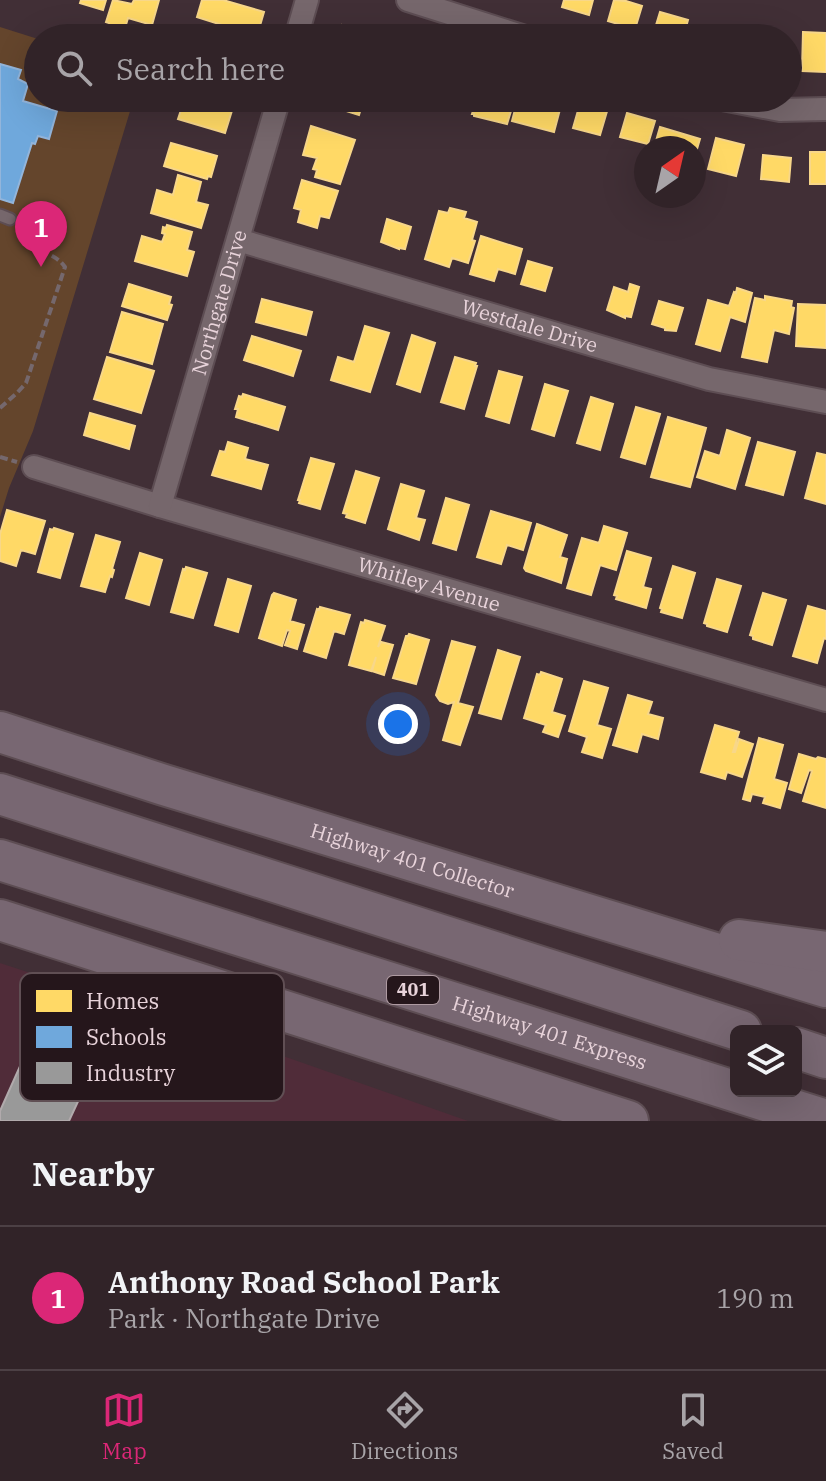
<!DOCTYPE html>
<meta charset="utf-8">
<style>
body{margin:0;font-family:"IBM Plex Serif",serif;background:#392b30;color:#f1f3f6}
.controls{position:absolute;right:24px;bottom:24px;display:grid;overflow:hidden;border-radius:12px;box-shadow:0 8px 32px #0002}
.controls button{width:72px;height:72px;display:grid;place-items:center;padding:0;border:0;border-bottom:2px solid #4c4045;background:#312328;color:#f1f3f6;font:40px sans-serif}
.compass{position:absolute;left:634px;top:136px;width:72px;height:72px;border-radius:50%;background:#312328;box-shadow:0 8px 32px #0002;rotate:34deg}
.you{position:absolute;left:398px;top:724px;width:28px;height:28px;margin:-20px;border:6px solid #fff;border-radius:50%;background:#1a73e8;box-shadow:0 0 0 12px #1a73e833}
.badge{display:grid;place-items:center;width:52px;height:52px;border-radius:50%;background:#db2777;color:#fff;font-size:26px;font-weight:700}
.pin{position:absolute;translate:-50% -66px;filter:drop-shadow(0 2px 4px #0008)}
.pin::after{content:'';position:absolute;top:42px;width:28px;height:24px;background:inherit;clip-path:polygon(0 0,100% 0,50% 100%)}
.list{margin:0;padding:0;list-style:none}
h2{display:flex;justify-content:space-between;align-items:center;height:104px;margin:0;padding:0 32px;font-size:34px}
h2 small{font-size:26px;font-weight:400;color:#a8a4a8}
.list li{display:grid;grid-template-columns:52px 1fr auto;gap:24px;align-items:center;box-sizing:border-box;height:144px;padding:0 32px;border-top:2px solid #4c4045}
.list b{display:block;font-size:30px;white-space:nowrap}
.list p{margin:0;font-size:26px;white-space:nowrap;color:#a8a4a8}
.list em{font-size:26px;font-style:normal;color:#a8a4a8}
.icon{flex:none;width:44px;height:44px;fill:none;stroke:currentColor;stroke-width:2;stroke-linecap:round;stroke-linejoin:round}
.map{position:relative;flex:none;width:826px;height:1121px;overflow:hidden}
.search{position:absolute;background:#312328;box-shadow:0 8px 32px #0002;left:24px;right:24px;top:24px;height:88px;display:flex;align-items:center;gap:20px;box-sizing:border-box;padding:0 28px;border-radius:44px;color:#a8a4a8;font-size:30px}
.sheet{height:248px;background:#312328}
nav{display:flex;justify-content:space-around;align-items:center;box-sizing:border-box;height:112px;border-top:2px solid #4c4045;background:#312328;font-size:22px;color:#a8a4a8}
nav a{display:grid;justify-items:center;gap:4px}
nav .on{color:#db2777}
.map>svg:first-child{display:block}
.built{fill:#502c39}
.green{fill:#64452c}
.homes{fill:#ffd966;stroke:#f8d789;stroke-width:2}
.schools{fill:#6fa8dc;stroke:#93b5db;stroke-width:2}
.industry{fill:#999;stroke:#b1aaac;stroke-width:2}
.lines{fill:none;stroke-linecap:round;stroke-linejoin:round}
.service-casing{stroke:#5d4d53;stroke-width:15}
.minor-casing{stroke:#5d4d53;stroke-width:26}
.motorway-casing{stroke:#5d4d53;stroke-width:44}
.path{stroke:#75686d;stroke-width:4;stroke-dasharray:8 4;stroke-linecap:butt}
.service{stroke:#76676c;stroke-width:11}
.minor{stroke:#76676c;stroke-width:22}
.motorway{stroke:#786772;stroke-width:40}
.labels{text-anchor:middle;stroke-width:8;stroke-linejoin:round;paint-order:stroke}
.shield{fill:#25161b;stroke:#ae9aa1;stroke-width:2}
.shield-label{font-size:18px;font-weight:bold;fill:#e8d3da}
.street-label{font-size:20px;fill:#e8d3da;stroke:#25161b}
.key{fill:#25161b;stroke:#604f54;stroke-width:2}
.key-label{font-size:22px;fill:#e8d3da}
</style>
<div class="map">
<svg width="826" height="1121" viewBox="0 0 826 1121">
<rect width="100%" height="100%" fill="#412f36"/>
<!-- built -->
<path class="built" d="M0,963l286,94 182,64h-468z"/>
<!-- green -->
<path class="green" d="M0,27l38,12v59h96l-101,333 -24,57 -9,29z"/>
<!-- homes -->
<path class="homes" d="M81,0h25l-3,10 -23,-7z
M113,0l19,4 2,-4h25l-7,25 -24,-7 -3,10 -16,-3v-2l-3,-1z
M202,0h21l41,12 -7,24 -60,-19z
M564,0h29l-4,15 -27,-8z
M614,0l12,1 16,5 -7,23 -27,-8z
M660,12l28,8 -5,18h-18l-12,-3z
M342,25l30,9 -1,4h-33z
M707,26l27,8 -1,4h-30z
M206,29l25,8 -1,1h-27z
M755,31l30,6v1h-32z
M803,32l23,1v39l-24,-1z
M185,98h9l18,6 2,-6h11l10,3 -10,32 -47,-14z
M326,98h38l-5,17 -35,-11z
M477,98h38l-8,26 -33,-8v-2h-2z
M518,98h45l-9,34 -42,-11z
M581,100l27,8 -8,27 -27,-7z
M627,113l28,8 -7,23 -28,-7z
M311,126l44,14 -15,44 -25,-7 2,-7 -4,-1 4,-11 -14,-3z
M660,127l40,12 -6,20v-11h-40z
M716,138l28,7 -8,31 -28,-7z
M171,143l46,13 -6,21 -3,-1 -1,3 -43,-13z
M810,152h16v32h-16z
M763,155l28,3 -2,24 -28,-3z
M178,175l23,7 -5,20 12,3 -7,23 -50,-15 6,-23 16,5z
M302,180l36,11 -9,27 -9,-2 -3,12 -19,-6 3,-12 -7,-2z
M450,208l16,4 -2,6 13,4 -5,18 3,1 -7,22 -16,-5 -3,9 -24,-8 14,-48 9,2z
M387,219l24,8 -6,22 -6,-1v1l-18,-7z
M167,225l25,7 -5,18 7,2 -7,24 -52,-15 7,-25 20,6 3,-8 -3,-1 1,-6 3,1z
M481,236l41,13 -7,25 -17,-5 -4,12 -24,-7z
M528,261l24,7 -7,23 -24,-7z
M129,284l42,13 -2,7 3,1 -5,15 -45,-14z
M630,284l9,3 -8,30 -6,-1v2l-18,-8 7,-23 14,5z
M737,288l15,5 -7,29 -15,-5 -10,34 -24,-7 12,-44 21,6 5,-14 2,1z
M765,296l27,5 -1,6 3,1 -5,26 -15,-4 -7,32 -25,-5 13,-59 10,2z
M262,299l50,13 -6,23 -50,-13z
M659,301l24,7 -7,23 -11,-1v-2l-13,-4z
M798,304l28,1v43l-30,-2z
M122,312l41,12 -11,40 -42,-12z
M365,326l24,7 -19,59 -39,-12 7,-23 16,5z
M412,335l23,8 -15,49 -23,-8z
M252,336l49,15 -8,25 -49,-16z
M107,357l47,14 -13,42 -47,-14z
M455,357l21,6 -1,3h2l-13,43 -23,-7z
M499,371l23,6 -13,46 -23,-7z
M545,384l23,7 -14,45 -22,-7z
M243,394l42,13 -7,23 -42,-13 2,-8h-3l4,-13 3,1z
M591,397l22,7 -13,46 -23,-7z
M636,407l24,7 -15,50 -24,-7z
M90,413l45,13 -6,23 -45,-14z
M668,417l38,11 -16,59 -39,-10z
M727,430l23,8 -15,51 -38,-12 8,-26 15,5z
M228,442l20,6 -3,11 23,6 -7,24 -49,-14 8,-24 5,1z
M758,442l37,10 -12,43 -37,-10z
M817,453l9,2v49l-21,-6z
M311,458l23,6 -14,45 -21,-6 1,-3h-2z
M356,471l23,7 -14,45 -19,-6 1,-3 -4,-1z
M401,484l23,7 -8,27 9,2 -6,20 -31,-11z
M446,498l23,7 -13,45 -23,-7z
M7,510l38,11 -10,33 -14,-4 -5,16 -16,-5v-27z
M491,511l40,12 -8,27 -16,-5 -6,19 -24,-7z
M537,524l30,11 -7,22 7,2 -6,24 -35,-12 -2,-3z
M604,526l23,7 -11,37 -16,-5 -9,30 -24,-7 15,-50 17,5z
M54,528l19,6 -13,44 -22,-6 12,-43 3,1z
M96,535l24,7 -8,27 2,1 -2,7 -2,-1 -5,16 -24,-6z
M627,551l24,7 -8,29 8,2 -5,19 -30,-9 1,-3 -3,-1z
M140,553l22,7 -13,45 -23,-7z
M673,566l22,7 -13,45 -21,-6 1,-3 -2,-1z
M186,567l21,6 -14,45 -22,-6 12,-43 2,1z
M228,579l23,7 -13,46 -23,-7z
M717,579l24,7 -14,46 -20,-6v-2l-3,-1z
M274,593l22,7 -6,21 14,4 -7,24 -12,-4 5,-14 -3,-1 -5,16 -23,-8 13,-43z
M763,593l23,7 -14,45 -19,-6v-3l-3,-1z
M808,606l18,5v28l-2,-1 -7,25 -24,-7z
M320,607l30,8 -6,19 -10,-3 -8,27 -22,-7 13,-42 2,1z
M365,620l20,6 -7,21 3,-5 12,3 -9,30 -12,-4 4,-14 -5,14 -22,-6 12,-43 3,1z
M409,634l20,6 -13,44 -23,-6 13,-42h2z
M452,641l23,6 -17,56 15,4 -13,38 -17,-5 11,-38 -6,2 -8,-3 -4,-6z
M498,650l22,7 -19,62 -22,-6z
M541,672l21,7 -10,33 13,4 -7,21 -15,-5 3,-7 -22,-7 13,-44 3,1z
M584,681l24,7 -11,37 14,4 -9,29 -20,-6 5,-15 -18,-6z
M628,695l24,7 -4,12 15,4 -5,21 -16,-5 -5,18 -24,-7z
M715,725l24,7 -6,20h2l4,-13 14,5 -11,33 -15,-5 -2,7 -24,-7z
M759,738l24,7 -9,34 13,4 -7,25 -17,-5 2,-6 -13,-3 -2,7 -7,-2z
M799,754l17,5 2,-2 8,2v49l-23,-7 9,-30 -3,-1 -8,23 -12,-4z"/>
<!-- schools -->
<path class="schools" d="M0,64l21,6 -3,9 10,5 -5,17 34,10 -8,28 -11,-3 -3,8 -3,-1 -19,60 -13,-4z"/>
<!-- industry -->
<path class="industry" d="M25,1055l62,27 -18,39h-69v-10z"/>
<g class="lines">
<defs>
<path id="service" d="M0,215l10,4"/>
<g id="minor">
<path d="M408,0l120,38"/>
<path d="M296,38l11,-38"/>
<path d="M717,98l63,12 46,-1"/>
<path id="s1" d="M238,240l471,139 117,23"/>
<path id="s2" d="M34,467l126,39 666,194"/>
<path id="s3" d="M160,506l119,-408"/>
</g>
<g id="motorway">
<path id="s4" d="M0,732l164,53 662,202"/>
<path d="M0,794l741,237"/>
<path id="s5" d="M0,860l826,260"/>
<path d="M0,920l628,201"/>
<path d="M739,940l87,12"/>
<path d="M796,1048l30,10"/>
</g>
</defs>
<!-- service casing -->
<use href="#service" class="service-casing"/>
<!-- minor casing -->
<use href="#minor" class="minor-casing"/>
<!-- motorway casing -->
<use href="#motorway" class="motorway-casing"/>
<!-- path -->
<path class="path" d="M0,408l17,-15 9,-10 39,-116c-13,-18 -32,-12 -47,-36
M0,457l17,5"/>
<!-- service -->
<use href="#service" class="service"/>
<!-- minor -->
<use href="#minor" class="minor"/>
<!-- motorway -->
<use href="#motorway" class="motorway"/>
</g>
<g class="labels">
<!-- shield labels -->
<rect class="shield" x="387" y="976" width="52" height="28" rx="6"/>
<g class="shield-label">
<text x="413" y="996">401</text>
</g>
<!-- street labels -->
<g class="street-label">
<text dy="7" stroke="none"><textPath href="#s3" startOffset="212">Northgate Drive</textPath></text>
<text dy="7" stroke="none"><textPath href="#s1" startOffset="304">Westdale Drive</textPath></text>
<text dy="7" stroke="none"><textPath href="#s2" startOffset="412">Whitley Avenue</textPath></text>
<text dy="7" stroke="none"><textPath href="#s4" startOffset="432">Highway 401 Collector</textPath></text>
<text dy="7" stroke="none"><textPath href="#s5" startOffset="576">Highway 401 Express</textPath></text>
</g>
</g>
<!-- legend -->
<rect x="20" y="973" width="264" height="128" rx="12" class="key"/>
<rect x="36" y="990" width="36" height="22" fill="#ffd966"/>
<rect x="36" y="1026" width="36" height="22" fill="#6fa8dc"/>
<rect x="36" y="1062" width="36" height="22" fill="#999"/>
<g class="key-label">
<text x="86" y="1009">Homes</text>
<text x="86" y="1045">Schools</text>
<text x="86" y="1081">Industry</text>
</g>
</svg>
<div class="controls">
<button><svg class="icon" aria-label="layers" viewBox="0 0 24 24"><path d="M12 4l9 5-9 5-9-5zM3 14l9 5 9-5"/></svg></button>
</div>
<svg class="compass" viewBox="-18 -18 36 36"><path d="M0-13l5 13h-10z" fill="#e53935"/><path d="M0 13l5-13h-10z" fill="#a8a4a8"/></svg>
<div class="you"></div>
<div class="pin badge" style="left:41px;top:267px">1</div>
<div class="search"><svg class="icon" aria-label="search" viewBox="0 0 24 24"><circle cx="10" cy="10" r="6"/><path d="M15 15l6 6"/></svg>Search here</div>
</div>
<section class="sheet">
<h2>Nearby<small></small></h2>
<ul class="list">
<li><span class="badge">1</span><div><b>Anthony Road School Park</b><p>Park · Northgate Drive</p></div><em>190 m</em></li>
</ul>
</section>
<nav>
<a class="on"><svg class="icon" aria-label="map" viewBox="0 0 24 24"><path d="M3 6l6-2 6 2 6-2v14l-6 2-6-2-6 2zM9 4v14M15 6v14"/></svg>Map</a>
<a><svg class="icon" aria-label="directions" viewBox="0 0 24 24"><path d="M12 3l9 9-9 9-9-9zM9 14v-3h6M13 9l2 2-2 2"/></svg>Directions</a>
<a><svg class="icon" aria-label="saved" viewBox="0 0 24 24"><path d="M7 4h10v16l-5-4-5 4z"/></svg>Saved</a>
</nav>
